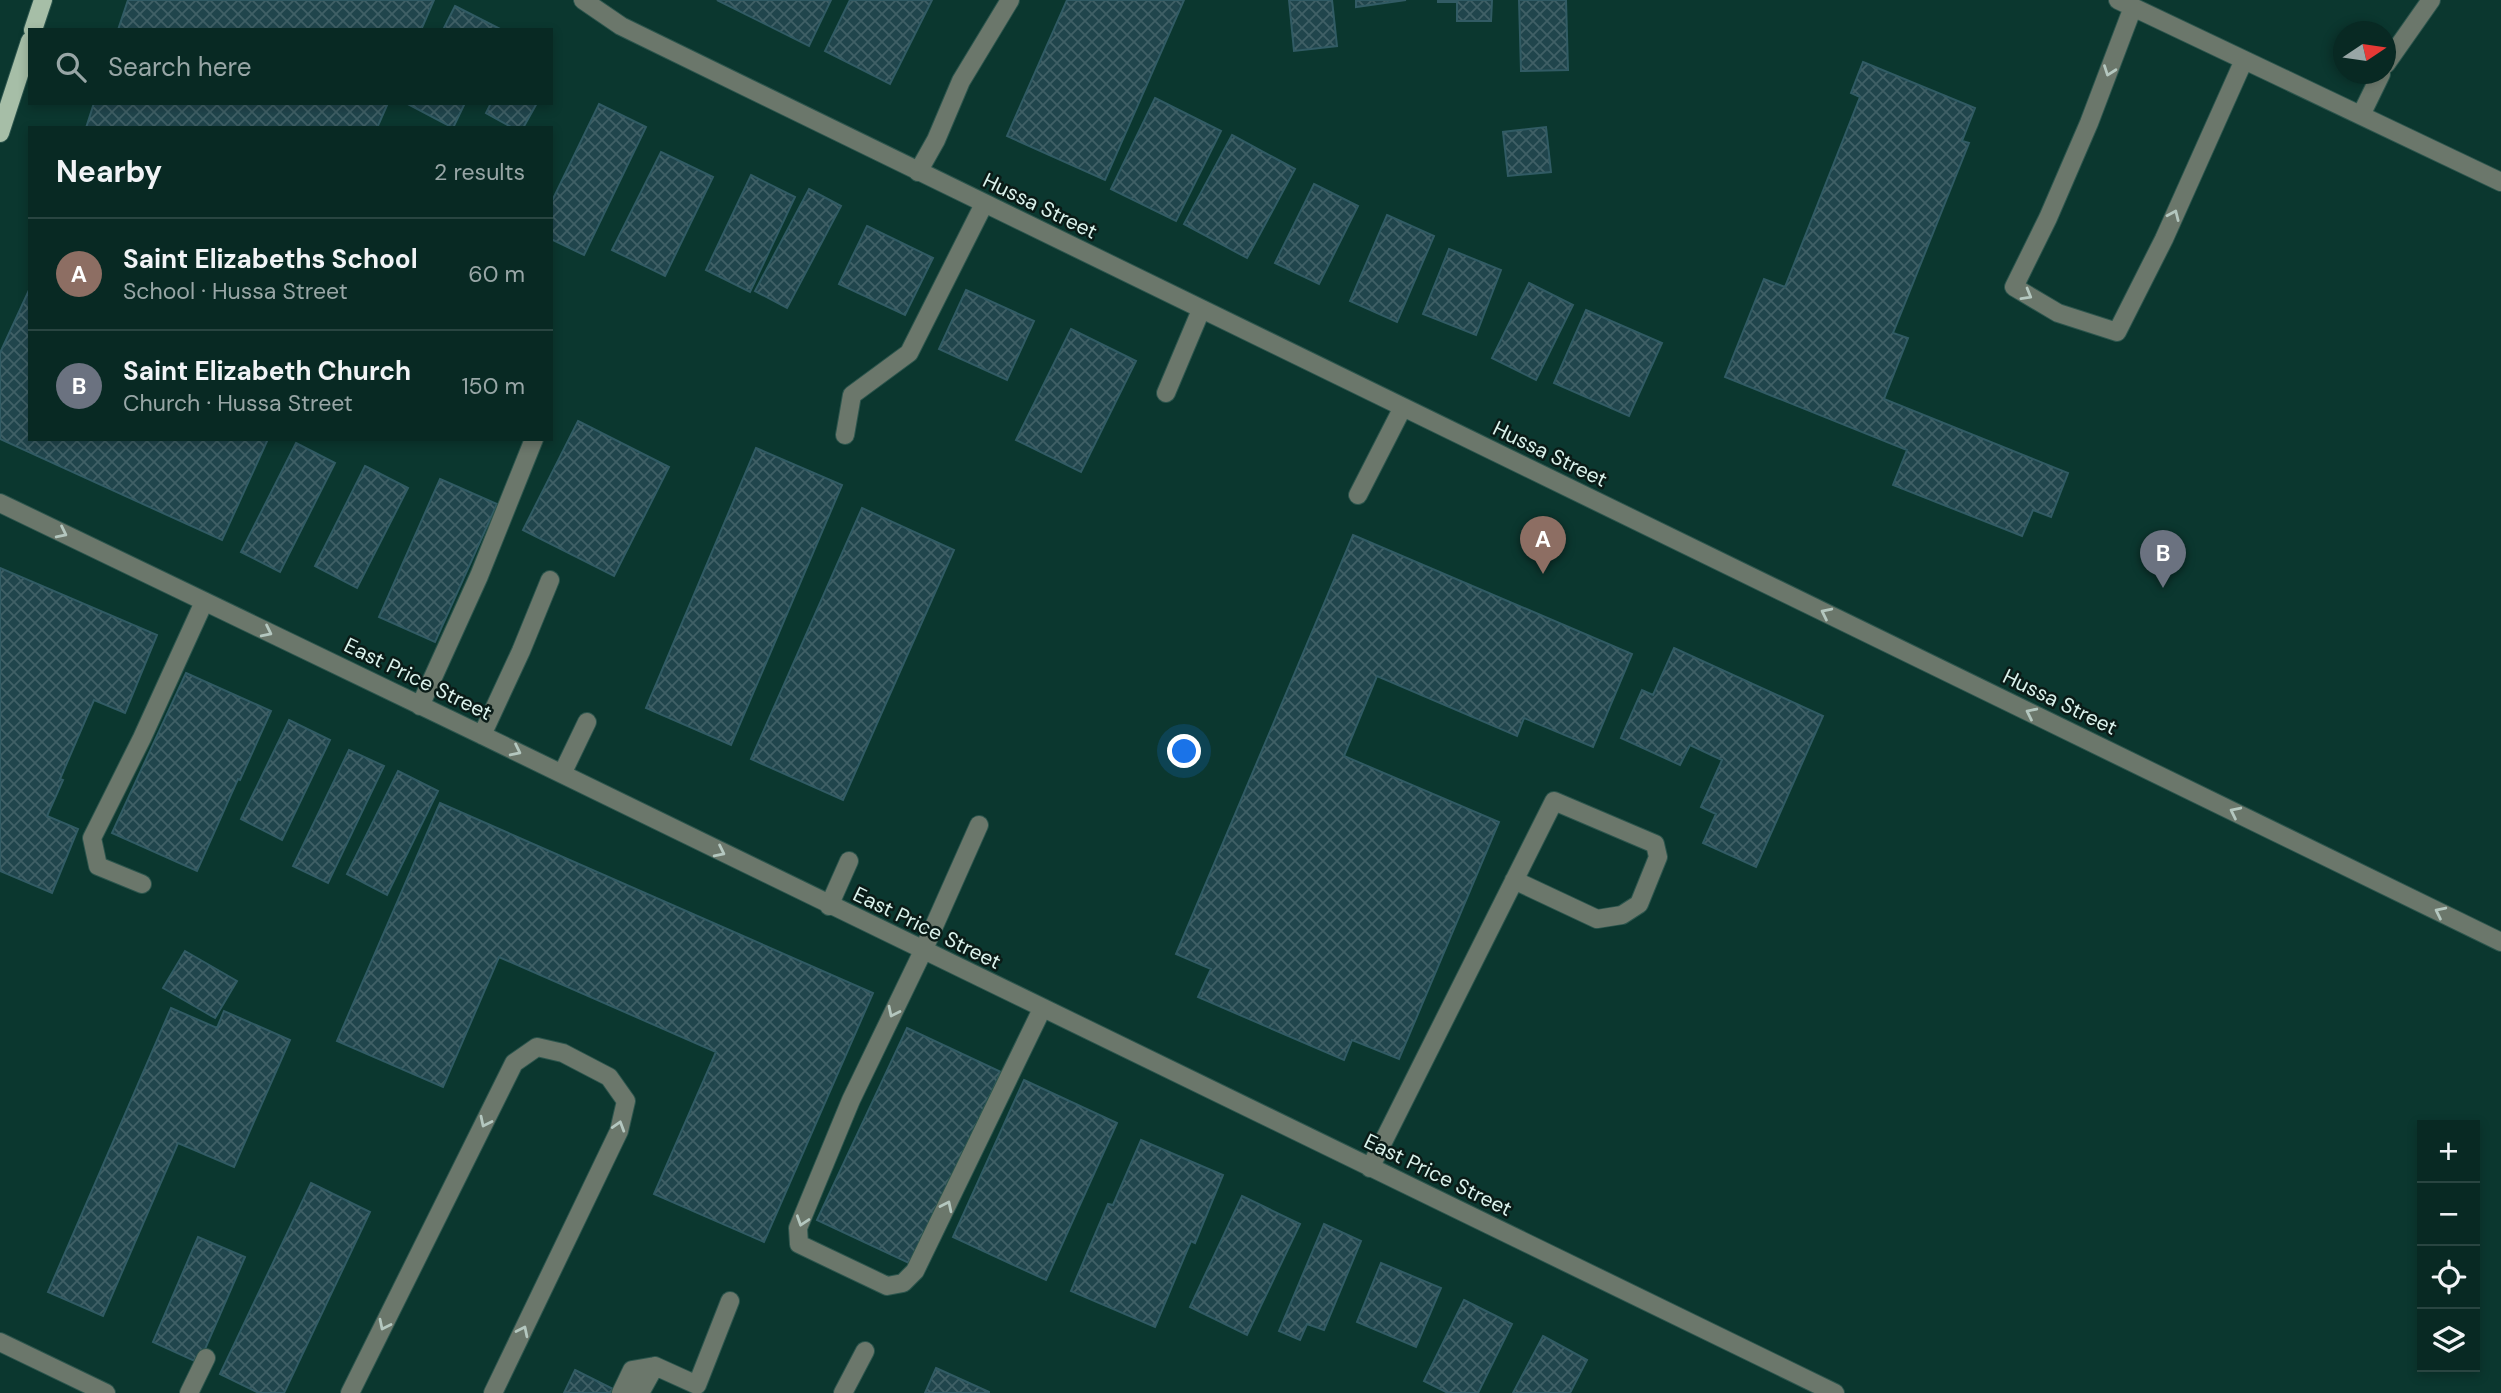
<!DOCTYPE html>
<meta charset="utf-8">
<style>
body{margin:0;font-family:"DM Sans",sans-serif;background:#163530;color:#f1f3f6}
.controls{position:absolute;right:21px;bottom:21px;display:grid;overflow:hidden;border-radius:0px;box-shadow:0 4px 10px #0003}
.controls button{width:63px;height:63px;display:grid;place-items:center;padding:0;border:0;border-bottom:2px solid #294541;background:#082923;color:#f1f3f6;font:35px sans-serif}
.compass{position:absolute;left:2333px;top:21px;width:63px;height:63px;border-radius:50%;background:#082923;box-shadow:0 4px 10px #0003;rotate:77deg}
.you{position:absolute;left:1185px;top:752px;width:24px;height:24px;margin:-18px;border:5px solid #fff;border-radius:50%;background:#1a73e8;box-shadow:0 0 0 10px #1a73e833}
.badge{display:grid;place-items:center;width:46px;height:46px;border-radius:50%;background:#0b8043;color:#fff;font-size:23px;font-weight:700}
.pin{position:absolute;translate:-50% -58px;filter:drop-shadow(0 2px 4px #0008)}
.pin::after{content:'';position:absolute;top:37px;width:24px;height:21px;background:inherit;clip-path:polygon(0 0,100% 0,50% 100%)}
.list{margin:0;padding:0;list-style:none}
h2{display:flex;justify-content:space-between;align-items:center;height:91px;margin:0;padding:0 28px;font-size:30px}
h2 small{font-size:23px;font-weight:400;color:#98a6a6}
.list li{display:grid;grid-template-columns:46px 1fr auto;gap:21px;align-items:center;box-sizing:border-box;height:112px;padding:0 28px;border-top:2px solid #294541}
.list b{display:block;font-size:26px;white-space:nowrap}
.list p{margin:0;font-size:23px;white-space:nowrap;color:#98a6a6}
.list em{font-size:23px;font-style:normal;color:#98a6a6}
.icon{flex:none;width:38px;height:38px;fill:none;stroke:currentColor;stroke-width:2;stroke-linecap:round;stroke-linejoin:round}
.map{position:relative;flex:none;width:2501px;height:1393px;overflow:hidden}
.search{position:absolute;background:#082923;box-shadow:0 4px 10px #0003;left:28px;top:28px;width:525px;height:77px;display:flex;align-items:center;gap:18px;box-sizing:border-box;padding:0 24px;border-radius:0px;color:#98a6a6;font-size:26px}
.panel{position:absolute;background:#082923;box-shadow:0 4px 10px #0003;left:28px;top:126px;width:525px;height:315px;border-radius:0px}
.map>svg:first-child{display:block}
.building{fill:url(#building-cross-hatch);stroke:#315b64;stroke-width:2}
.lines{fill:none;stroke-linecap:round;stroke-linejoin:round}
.minor-casing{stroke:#2c554d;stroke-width:20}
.major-casing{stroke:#2c554d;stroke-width:20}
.minor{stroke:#6b776b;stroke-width:18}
.major{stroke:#a6bea7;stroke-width:18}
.oneway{stroke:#b4c7bf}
.labels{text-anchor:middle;stroke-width:5;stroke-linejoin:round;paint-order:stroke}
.street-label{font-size:21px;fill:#dbf2ec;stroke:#0a1b17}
</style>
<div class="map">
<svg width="2501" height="1393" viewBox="0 0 2501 1393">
<defs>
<pattern id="building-cross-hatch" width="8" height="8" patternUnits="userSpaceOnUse" patternTransform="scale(1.75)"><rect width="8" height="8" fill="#20454c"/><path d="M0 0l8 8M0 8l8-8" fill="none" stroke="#406066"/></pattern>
</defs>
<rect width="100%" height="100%" fill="#0b372f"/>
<!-- building -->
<path class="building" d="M128,0h306l-13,30h-303z
M717,0h114l-22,46z
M850,0h82l-42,84 -65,-33z
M1067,0h117l-79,180 -98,-44z
M1289,0h43l5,46 -43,5z
M1356,0h50l-50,7z
M1438,0h54l-1,21h-34v-19h-19z
M1519,0h47l2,70 -47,1z
M455,6l47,24h-59z
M1863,62l112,46 -13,33 7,2 -76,190 15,5 -24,61 184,74 -17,44 -18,-7 -11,26 -129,-51 14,-35 -182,-73 39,-98 21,8 75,-190 -9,-4z
M1155,98l66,33 -45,90 -65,-32z
M94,103h294l-11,25h-291z
M406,103h59l-12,25z
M491,103h46l-14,25h-10l-27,-15z
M599,104l47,23 -62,128 -33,-16v-36z
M1546,127l5,45 -43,4 -5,-44z
M1232,135l63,34 -48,89 -63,-34z
M661,152l52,25 -48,99 -53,-26z
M751,175l44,22 -45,95 -44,-22z
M1314,184l44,22 -39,78 -44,-21z
M809,189l32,17 -54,102 -32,-17z
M1387,215l47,21 -37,86 -47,-21z
M867,226l66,32 -28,57 -66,-31z
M1449,249l52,21 -25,65 -53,-21z
M1529,283l44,22 -37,75 -44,-22z
M30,288v151h238l-46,101 -222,-101v-86z
M966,290l68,31 -27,59 -68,-31z
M1586,310l76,33 -33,73 -75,-33z
M1071,329l65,32 -55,111 -65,-32z
M578,421l91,46 -55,109 -91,-46z
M296,443l39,20 -55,109 -39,-20z
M756,448l86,37 -111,260 -85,-37z
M365,466l43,22 -51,100 -42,-22z
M440,479l57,25 -62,138 -56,-25z
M862,508l92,42 -111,250 -92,-41z
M1353,535l279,119 -39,93 -69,-29 -7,18 -140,-60 -33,80 155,66 -100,237 -47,-19 -8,20 -146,-63 13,-28 -35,-15z
M0,568l157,67 -32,78 -31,-13 -34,79 3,1 -16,36 31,13 -26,64 -52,-22z
M1674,648l149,68 -67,151 -53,-24 13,-29 -15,-7 21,-47 -32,-15 -10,20 -59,-27 21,-48 11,5z
M186,673l85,38 -31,69 -2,-1 -41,92 -85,-38z
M289,720l41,20 -48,100 -41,-21z
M349,750l35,16 -56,117 -35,-17z
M398,771l40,20 -51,104 -40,-21z
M440,803l433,190 -109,249 -110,-48 62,-142 -217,-95 -56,130 -106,-46z
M185,951l52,30 -22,37 -52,-30z
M171,1008l46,20 7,-17 66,29 -56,127 -56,-24 -75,173 -55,-24z
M907,1028l94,44 -90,192 -94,-44z
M1024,1080l93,43 -71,157 -93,-43z
M1141,1140l82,35 -28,68 -4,-2 -36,86 -84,-36 37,-87 5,1z
M311,1183l59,29 -86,181h-25l-39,-19z
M1242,1196l58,28 -53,111 -57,-28z
M1324,1224l37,17 -37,89 -17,-6 -7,16 -21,-9z
M198,1237l47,20 -46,106 -46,-21z
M1381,1263l60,25 -25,59 -59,-25z
M1464,1300l48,24 -34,69h-30l-24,-12z
M1543,1336l44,24 -17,33h-57z
M936,1368l53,24v1h-64z
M575,1370l38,19 -2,4h-47z"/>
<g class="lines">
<defs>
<path id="minor" d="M583,0l38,26 1880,916
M2118,0l383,182
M2133,7l-44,116 -41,95 -34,69 44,26 59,19 47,-93 80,-179
M2386,64l45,-64
M2361,115l20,-41
M918,172l18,-32 25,-59 49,-81
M1166,393l35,-83
M845,435l7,-40 57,-42 75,-149
M1358,495l45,-88
M0,503l482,232 1353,658
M420,706l59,-130 55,-137
M482,735l39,-84 29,-71
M562,774l25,-52
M979,825l-56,126 -72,149 -53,128 1,16 88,42 16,-3 12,-12 127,-262
M142,884l-44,-18 -6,-28 50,-100 62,-136
M829,906l20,-45
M1370,1168l184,-367 101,43 3,13 -19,47 -17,11 -25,4 -83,-39
M0,1342l106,51
M189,1393l17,-35
M350,1393l164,-330 23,-16 26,6 46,24 17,24 -7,30 -126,262
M621,1393l11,-23 23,-4 42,19 33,-84
M640,1393l15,-27
M843,1393l22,-42"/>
<path id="major" d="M33,30l10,-30
M0,133l30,-92"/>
</defs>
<!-- minor casing -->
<use href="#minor" class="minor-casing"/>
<!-- major casing -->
<use href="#major" class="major-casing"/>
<!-- minor -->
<use href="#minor" class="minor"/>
<!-- major -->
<use href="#major" class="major"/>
</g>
<!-- one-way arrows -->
<defs><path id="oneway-chevron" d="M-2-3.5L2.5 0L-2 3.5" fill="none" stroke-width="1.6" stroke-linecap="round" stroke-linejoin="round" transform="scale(1.75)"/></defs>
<g class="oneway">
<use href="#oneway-chevron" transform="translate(2109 71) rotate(110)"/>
<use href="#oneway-chevron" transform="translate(2174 215) rotate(-66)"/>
<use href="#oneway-chevron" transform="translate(2027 295) rotate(30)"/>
<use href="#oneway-chevron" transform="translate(62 533) rotate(26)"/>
<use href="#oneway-chevron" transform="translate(1826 613) rotate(-154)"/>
<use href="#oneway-chevron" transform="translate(267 632) rotate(26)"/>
<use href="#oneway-chevron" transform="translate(2031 713) rotate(-154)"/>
<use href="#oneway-chevron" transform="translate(516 751) rotate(26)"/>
<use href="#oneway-chevron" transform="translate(2235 812) rotate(-154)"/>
<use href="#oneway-chevron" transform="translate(720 852) rotate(26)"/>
<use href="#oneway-chevron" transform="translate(2440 912) rotate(-154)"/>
<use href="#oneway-chevron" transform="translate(893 1012) rotate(116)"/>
<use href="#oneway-chevron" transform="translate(485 1122) rotate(116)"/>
<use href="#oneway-chevron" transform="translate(619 1126) rotate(-73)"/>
<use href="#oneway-chevron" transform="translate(947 1206) rotate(-64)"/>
<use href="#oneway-chevron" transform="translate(802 1221) rotate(108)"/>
<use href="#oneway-chevron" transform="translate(384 1325) rotate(116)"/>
<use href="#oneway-chevron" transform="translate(523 1331) rotate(-64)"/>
</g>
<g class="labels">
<!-- street labels -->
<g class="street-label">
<text transform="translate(1040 206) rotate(26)" y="7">Hussa Street</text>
<text transform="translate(1550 454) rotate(26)" y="7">Hussa Street</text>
<text transform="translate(418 679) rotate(26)" y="7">East Price Street</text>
<text transform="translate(2060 702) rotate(26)" y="7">Hussa Street</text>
<text transform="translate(927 928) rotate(26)" y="7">East Price Street</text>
<text transform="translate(1438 1175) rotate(26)" y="7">East Price Street</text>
</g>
</g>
</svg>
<div class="controls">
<button>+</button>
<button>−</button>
<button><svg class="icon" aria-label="locate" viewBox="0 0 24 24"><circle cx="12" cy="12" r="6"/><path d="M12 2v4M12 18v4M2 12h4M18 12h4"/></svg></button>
<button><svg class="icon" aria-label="layers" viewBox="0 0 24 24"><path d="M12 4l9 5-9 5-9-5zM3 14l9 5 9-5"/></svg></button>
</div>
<svg class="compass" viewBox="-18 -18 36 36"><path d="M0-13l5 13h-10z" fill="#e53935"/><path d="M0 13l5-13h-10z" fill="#98a6a6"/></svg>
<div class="you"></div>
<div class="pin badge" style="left:1543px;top:574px;background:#8d6e63">A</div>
<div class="pin badge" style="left:2163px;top:588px;background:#6b7280">B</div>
<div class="search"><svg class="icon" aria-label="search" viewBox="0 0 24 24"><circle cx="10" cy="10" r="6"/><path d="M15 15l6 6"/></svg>Search here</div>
<section class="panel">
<h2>Nearby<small>2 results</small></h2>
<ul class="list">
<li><span class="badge" style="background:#8d6e63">A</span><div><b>Saint Elizabeths School</b><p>School · Hussa Street</p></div><em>60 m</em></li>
<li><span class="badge" style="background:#6b7280">B</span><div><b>Saint Elizabeth Church</b><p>Church · Hussa Street</p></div><em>150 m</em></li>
</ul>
</section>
</div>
